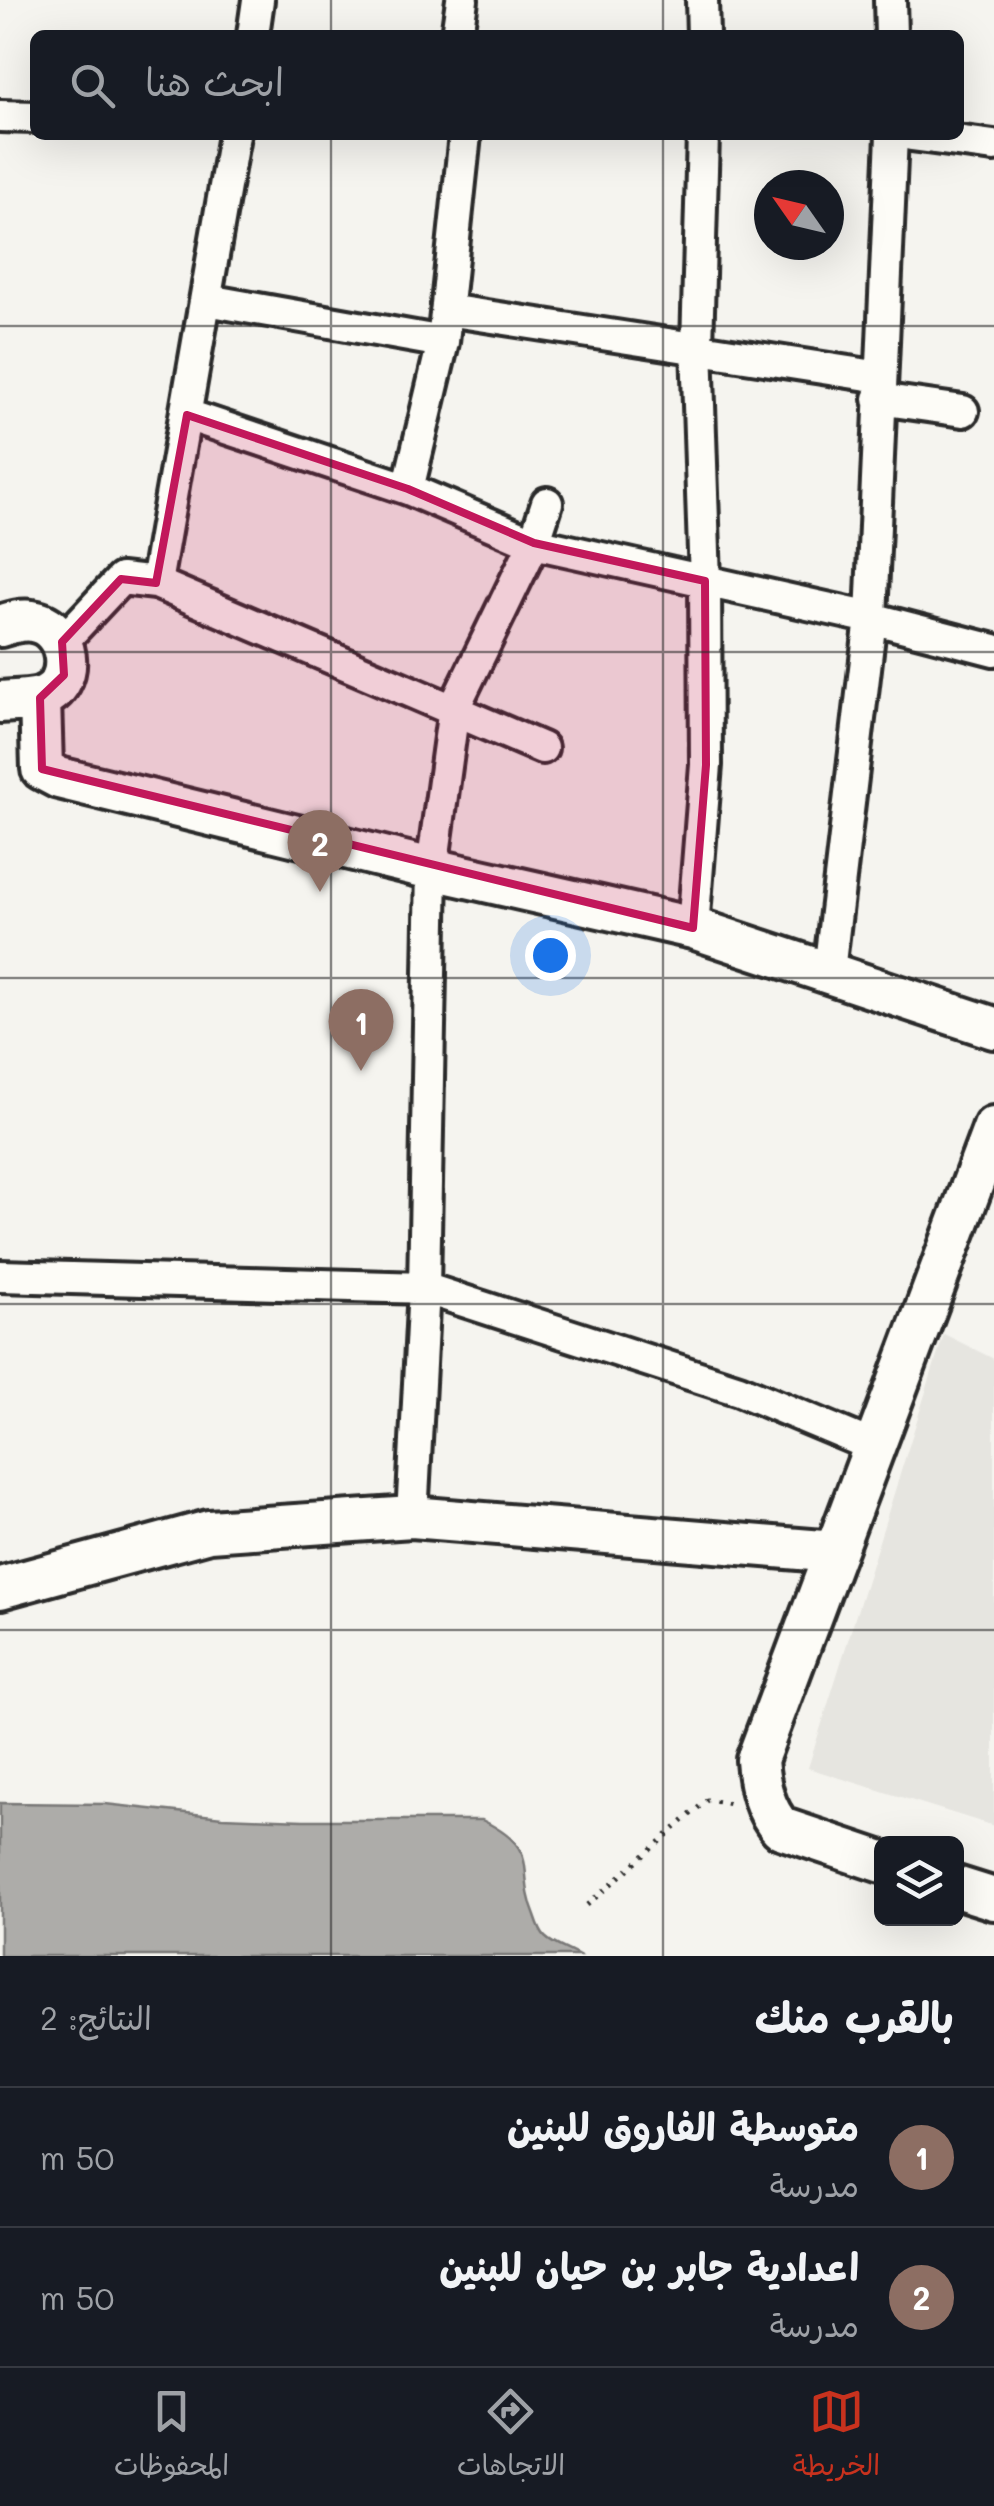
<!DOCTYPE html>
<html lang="ar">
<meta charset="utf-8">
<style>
body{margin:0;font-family:Mali,"Playpen Sans Arabic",sans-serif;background:#242831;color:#f1f3f6;direction:rtl}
.controls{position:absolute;right:30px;bottom:30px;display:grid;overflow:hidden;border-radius:15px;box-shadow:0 10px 40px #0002}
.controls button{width:90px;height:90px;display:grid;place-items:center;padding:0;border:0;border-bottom:2px solid #363941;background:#171b24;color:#f1f3f6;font:50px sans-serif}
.compass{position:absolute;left:754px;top:170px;width:90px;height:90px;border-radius:50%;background:#171b24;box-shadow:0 10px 40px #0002;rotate:304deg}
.you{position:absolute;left:550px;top:955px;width:35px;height:35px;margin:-25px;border:8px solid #fff;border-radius:50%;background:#1a73e8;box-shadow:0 0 0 15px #1a73e833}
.badge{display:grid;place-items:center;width:65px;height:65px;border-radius:50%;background:#c8321e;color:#fff;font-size:32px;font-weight:700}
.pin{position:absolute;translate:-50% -82px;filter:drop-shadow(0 2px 5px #0008)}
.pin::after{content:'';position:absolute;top:52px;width:35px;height:30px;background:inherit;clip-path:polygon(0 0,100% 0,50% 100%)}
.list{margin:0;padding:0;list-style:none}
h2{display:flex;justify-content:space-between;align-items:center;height:130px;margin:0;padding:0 40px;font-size:42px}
h2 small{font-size:32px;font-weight:400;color:#9ea1a6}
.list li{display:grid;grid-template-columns:65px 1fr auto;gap:30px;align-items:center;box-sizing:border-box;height:140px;padding:0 40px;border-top:2px solid #363941}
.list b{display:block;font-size:38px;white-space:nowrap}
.list p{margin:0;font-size:32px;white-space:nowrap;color:#9ea1a6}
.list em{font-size:32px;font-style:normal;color:#9ea1a6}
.icon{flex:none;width:55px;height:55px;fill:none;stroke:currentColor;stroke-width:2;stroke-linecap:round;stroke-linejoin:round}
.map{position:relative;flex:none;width:994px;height:1956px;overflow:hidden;direction:ltr}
.search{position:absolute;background:#171b24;box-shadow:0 10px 40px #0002;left:30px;right:30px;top:30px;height:110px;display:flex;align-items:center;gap:25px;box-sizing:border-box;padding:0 35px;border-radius:15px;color:#9ea1a6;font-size:38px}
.sheet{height:410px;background:#171b24}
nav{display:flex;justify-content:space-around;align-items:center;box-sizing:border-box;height:140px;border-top:2px solid #363941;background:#171b24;font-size:28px;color:#9ea1a6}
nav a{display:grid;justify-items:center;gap:5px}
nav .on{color:#c8321e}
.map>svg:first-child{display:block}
.built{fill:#e6e5e0}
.water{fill:#adaca9;stroke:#797877;stroke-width:2.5}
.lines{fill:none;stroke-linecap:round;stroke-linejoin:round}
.minor-casing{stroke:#2b2b2b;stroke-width:38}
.tertiary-casing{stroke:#2b2b2b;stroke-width:48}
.path{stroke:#2b2b2b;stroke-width:5;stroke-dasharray:2.5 8;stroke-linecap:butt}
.minor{stroke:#fdfcf7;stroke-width:30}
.tertiary{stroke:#fdfcf7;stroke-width:40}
.marked{fill:#c2185b;fill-opacity:0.2;stroke:#c2185b;stroke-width:8;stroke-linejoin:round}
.grid{fill:none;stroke:#2b2b2b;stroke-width:2.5;stroke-opacity:0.55}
</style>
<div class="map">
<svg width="994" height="1956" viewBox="0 0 994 1956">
<rect width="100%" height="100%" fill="#f5f4ef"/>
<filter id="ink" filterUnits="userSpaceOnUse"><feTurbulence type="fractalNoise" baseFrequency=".01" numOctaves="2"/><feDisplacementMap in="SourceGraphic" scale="20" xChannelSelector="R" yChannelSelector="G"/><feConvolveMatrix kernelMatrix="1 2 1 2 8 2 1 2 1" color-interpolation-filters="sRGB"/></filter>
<g filter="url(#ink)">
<!-- built -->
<path class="built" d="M944,1334l50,25v467l-186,-58z"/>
<!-- water -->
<path class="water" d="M0,1803l105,1 117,13 81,3h179c62,31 33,48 53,96 2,6 5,16 10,21 8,8 24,13 34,19h-579z"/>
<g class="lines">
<defs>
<path id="minor" d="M702,0l1,35
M890,0l1,35
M253,35l5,-35
M457,35l5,-35
M0,116l35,1
M911,135l83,11
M207,300l236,42
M447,310l434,67
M879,399l84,12
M187,415l221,74 126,54 337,75 123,32
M408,489l35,-147 22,-207
M156,583l386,165
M62,642l59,-63 35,4 78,-448
M693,928l13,-163 -1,-184 -8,-235 6,-211
M829,971l42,-353 21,-483
M0,1276l424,12 315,102 136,57
M412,1517l12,-229 8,-419 22,-161 80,-165 13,-40"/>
<path id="tertiary" d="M0,626c10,-3 21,-7 32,-5 38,5 47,64 8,77 -12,3 -28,3 -40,4
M40,698l2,71 17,9 373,91 261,59 301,100
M0,1588l209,-57 203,-14 423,35
M882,1862l-101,-34c-17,-19 -22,-43 -24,-68l237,-633
M956,1887l38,12"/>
</defs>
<!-- minor casing -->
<use href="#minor" class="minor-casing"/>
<!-- tertiary casing -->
<use href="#tertiary" class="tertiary-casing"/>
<!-- path -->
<path class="path" d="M587,1905l120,-105 24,4"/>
<!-- minor -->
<use href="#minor" class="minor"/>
<!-- tertiary -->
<use href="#tertiary" class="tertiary"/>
</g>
</g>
<!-- marked area -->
<path class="marked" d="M187,415l221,74 126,54 171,38 1,184 -13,163 -651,-159 -2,-71 24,-23 -2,-33 59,-63 35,4z"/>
<!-- grid -->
<path class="grid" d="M331,0v35M663,0v35M331,135v1821M663,135v1821M0,326h994M0,652h994M0,978h994M0,1304h994M0,1630h994"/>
</svg>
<div class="controls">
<button><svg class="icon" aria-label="layers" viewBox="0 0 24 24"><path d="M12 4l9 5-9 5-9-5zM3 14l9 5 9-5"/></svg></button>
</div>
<svg class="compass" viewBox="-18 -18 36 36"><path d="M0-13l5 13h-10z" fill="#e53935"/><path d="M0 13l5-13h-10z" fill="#9ea1a6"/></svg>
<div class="you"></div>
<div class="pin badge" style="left:361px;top:1071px;background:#8d6e63">1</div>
<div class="pin badge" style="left:320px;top:892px;background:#8d6e63">2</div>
<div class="search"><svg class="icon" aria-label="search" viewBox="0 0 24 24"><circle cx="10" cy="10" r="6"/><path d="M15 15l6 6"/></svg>ابحث هنا</div>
</div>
<section class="sheet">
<h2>بالقرب منك<small>النتائج: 2</small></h2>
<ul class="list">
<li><span class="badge" style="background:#8d6e63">1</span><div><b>متوسطة الفاروق للبنين</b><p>مدرسة</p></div><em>50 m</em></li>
<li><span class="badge" style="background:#8d6e63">2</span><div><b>اعدادية جابر بن حيان للبنين</b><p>مدرسة</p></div><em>50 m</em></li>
</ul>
</section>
<nav>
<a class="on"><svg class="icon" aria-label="map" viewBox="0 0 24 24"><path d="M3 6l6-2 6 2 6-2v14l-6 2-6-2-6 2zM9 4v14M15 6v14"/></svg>الخريطة</a>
<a><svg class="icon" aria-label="directions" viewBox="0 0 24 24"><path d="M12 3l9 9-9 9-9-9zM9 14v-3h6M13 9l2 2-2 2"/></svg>الاتجاهات</a>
<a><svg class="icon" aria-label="saved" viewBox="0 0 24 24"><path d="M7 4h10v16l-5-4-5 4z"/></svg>المحفوظات</a>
</nav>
